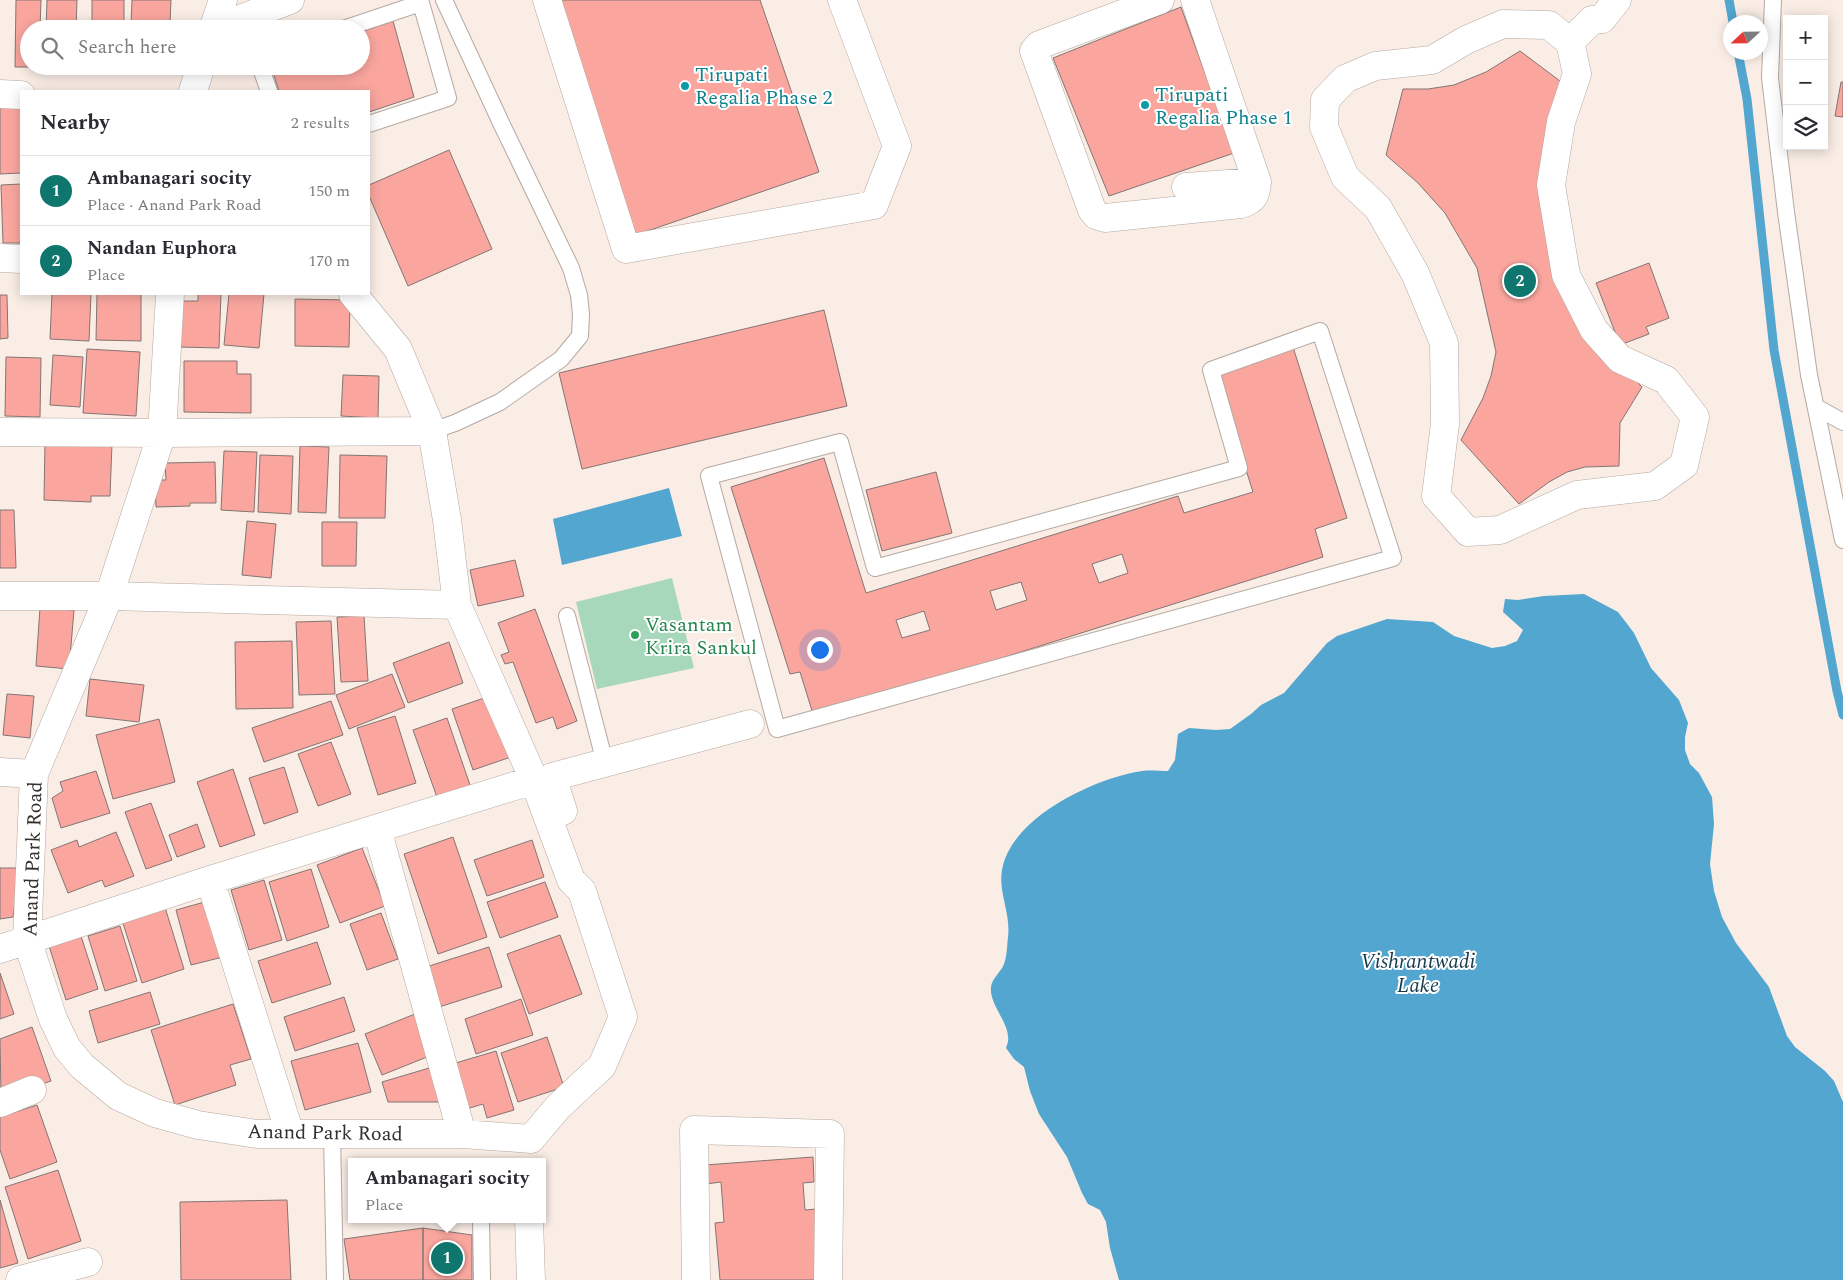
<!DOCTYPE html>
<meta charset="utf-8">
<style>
body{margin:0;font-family:Spectral,serif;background:#f7f7f7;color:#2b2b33}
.controls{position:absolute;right:15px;top:15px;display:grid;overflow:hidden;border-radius:0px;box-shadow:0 2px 12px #0003}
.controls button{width:45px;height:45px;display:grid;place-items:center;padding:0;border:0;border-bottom:1px solid #e1e1e2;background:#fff;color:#2b2b33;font:25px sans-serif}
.compass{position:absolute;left:1723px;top:15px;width:45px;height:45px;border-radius:50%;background:#fff;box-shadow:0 2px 12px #0003;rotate:248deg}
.you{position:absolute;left:819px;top:649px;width:18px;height:18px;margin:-12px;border:4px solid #fff;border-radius:50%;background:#1a73e8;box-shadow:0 0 0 8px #1a73e833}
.badge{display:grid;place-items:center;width:32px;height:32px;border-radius:50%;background:#0f766e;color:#fff;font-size:16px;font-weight:700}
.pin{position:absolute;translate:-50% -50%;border:2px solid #fff;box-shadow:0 1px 5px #0006}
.popup{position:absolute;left:348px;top:1158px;width:198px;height:65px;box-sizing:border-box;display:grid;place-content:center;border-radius:0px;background:#fff;filter:drop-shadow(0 1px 4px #0005);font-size:16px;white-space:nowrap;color:#7c7c81}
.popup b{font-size:19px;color:#2b2b33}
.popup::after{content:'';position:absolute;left:50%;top:100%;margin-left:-10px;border:10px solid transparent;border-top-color:#fff}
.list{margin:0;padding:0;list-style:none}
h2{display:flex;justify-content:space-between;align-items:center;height:65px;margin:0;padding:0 20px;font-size:21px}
h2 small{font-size:16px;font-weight:400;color:#7c7c81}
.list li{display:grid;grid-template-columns:32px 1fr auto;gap:15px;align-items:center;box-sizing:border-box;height:70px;padding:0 20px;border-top:1px solid #e1e1e2}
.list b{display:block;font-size:19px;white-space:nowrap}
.list p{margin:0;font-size:16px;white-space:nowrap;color:#7c7c81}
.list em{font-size:16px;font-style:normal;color:#7c7c81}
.icon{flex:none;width:28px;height:28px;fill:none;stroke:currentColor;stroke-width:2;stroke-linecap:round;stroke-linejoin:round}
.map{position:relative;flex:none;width:1843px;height:1280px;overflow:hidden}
.search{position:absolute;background:#fff;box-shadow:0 2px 12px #0003;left:20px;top:20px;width:350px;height:55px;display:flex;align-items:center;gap:12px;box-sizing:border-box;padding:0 18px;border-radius:28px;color:#7c7c81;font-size:19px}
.panel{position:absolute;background:#fff;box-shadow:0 2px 12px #0003;left:20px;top:90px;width:350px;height:205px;border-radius:0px}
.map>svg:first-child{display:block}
.green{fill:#a8d8bc}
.water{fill:#52a6cf}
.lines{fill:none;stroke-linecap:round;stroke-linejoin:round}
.stream{stroke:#52a6cf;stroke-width:9}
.building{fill:#faa69e;stroke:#837574;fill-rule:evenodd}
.service-casing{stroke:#b4a9a1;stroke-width:18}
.minor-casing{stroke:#b4a9a1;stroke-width:29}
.service{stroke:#fff;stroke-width:16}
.minor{stroke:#fff;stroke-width:28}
.culture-dot{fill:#0f9aa8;stroke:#fff;stroke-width:2}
.leisure-dot{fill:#2e9e5b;stroke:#fff;stroke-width:2}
.labels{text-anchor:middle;stroke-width:4;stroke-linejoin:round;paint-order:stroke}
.culture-label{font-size:20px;fill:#0d838f;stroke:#fff;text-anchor:start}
.leisure-label{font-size:20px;fill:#27864d;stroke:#fff;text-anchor:start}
.street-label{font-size:20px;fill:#332f2c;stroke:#fff}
.water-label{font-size:21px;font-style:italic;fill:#163b4d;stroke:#fff}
</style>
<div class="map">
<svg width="1843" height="1280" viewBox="0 0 1843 1280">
<rect width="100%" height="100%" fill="#f9ede5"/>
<!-- green -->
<path class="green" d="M672,578l22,90 -97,21 -21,-87z"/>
<!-- water -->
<path class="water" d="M669,488l13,48 -120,29 -9,-46z
M1584,594l34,18 16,21 17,35 28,32 9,23 -3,14v13l5,14 9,9 13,24 2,27 -4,40 4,27 8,26 14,26 33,44 18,49 8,11 30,24 9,10 9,21v178h-724l-9,-32 -4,-26 -6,-12 -12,-6 -6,-11 -15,-36 -28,-43 -9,-23 -6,-24 -10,-8 -8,-11c1,-3 3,-8 2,-11 0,-15 -19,-34 -17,-50 1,-9 10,-15 13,-23 3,-8 3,-18 4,-27 3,-24 -10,-45 -6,-67 9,-53 93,-92 140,-99 8,-1 18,0 26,0l7,-11 3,-26 11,-6 27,2 14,-1 21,-15 10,-9 23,-12 43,-50 10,-7 50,-17 46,3 21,14 38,12 13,-2 12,-5 6,-11 -20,-18 2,-13 13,1 26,-4z"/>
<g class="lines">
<!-- stream -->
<path class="stream" d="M1729,0l4,22
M1738,52l9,47 27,251 63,341 6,24"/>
</g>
<!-- building -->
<path class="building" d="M16,0h25l-1,29h-11v37l11,1h-25z
M47,0h30l-1,29h-30z
M92,0h32v29h-32z
M132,0h39l-1,23 -39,1z
M552,0h208l59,172 -186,64z
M1181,7l53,146 -125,43 -56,-138z
M393,21l21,76 -45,15v-21h-90l-8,-25h90v-34z
M1520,51l44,33 -1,210 41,55 38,38 -22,36 -1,43 -34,1 -18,5 -18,10 -30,22 -58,-64 22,-42 8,-22 5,-24 -19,-84 -32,-55 -27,-30 -32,-28 17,-66h25l26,-4 32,-13z
M91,66h33v6h-33z
M1841,82h2v35l-8,-1z
M0,105h21v68l-21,1z
M449,150l43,99 -84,37 -39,-90v-11z
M21,184v59h-18l-2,-58z
M1649,263l20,55 -23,9 3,7 -29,11 -24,-62z
M52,294h39l-2,47 -39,-2z
M97,294h44v47l-45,-1z
M198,294h23l-2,54 -40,-1 2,-46h17z
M229,294h35l-5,54 -35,-3z
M0,295h7l1,43 -8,1z
M295,299l55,1 -1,47 -54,-1z
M824,310l23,96 -265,63 -23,-96z
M1293,347l54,171 -32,11 8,28 -509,160 -14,-45 -10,2 -59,-187 93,-29 42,135 312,-97 6,17 69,-21 -38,-120zM1122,554l6,19 -29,10 -7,-19zM1021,582l6,18 -31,10 -6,-19zM924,611l6,19 -28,8 -6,-18z
M87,349l53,3 -4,64 -53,-3z
M53,355l30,2 -3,50 -30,-2z
M6,357l35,1 -1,59 -35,-1z
M184,361h53v13h14v39l-67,-1z
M343,375l36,1 -1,42 -37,-2z
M45,441l67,3 -2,52h-19v6l-47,-2z
M300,446l29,1 -3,66 -28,-1z
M224,451l33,1 -3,60 -33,-2z
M260,455l33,1 -2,58 -33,-2z
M340,455l47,1 -2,62h-46z
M215,462l1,41h-26v3l-34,1 -1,-27h11l-1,-17z
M936,472l16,61 -70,18 -16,-61z
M0,510h14l2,58h-16z
M247,521l29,3 -5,54 -29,-3z
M322,522h35l-1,44h-34z
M515,560l9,36 -46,10 -8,-36z
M40,608l34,2 -5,59 -33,-3z
M535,609l42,112 -20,8 -4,-12 -17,6 -23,-61 -8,2 -4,-9 8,-3 -11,-29z
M364,616l4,65 -27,1 -4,-65z
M331,621l4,73 -36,1 -3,-73z
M292,641l1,67 -57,1 -1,-67z
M449,642l14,41 -55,20 -15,-40z
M392,674l13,33 -56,22 -13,-34z
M90,679l54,6 -5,37 -53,-6z
M7,694l27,2 -4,42 -27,-3z
M490,696l21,61 -38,13 -21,-61z
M331,701l12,34 -79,27 -12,-34z
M395,716l21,67 -38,12 -21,-67z
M447,718l24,70 -33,12 -25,-70z
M159,719l16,63 -62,17 -17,-64z
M331,742l20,52 -33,12 -20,-52z
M284,767l14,45 -34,12 -15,-46z
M233,769l22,66 -35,12 -23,-65z
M96,771l14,42 -49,15 -9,-30 11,-7 -3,-9z
M151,803l21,57 -26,9 -21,-57z
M197,824l8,23 -28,10 -8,-22z
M116,832l18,44 -29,11 -3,-7 -34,13 -17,-43 26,-10 2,7z
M453,837l34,100 -49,17 -34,-100z
M532,840l12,37 -57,19 -13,-36z
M362,848l23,58 -45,17 -23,-58z
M0,868h20l-7,49 -13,2z
M311,869l18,58 -42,14 -18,-59z
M264,880l18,60 -33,10 -18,-60z
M545,882l13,35 -58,21 -13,-36z
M208,901l15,56 -32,8 -15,-55z
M164,904l20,65 -42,14 -21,-66z
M381,913l17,46 -31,11 -17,-46z
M120,926l17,55 -32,10 -17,-55z
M560,935l22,59 -53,20 -22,-60z
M81,936l17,53 -32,11 -17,-54z
M317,942l14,42 -59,19 -14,-42z
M489,947l13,40 -63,20 -13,-40z
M0,973l14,41 -14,5z
M150,992l10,32 -62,19 -9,-32z
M344,997l11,34 -60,20 -11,-34z
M521,999l12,36 -57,19 -11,-35z
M233,1004l18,55 -21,6 6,20 -61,20 -24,-75z
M415,1014l17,41 -50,20 -17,-41z
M32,1027l19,54 -50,17 -1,-59z
M547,1037l17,50 -46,15 -17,-49z
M358,1043l13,49 -66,18 -14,-49z
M496,1051l18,59 -27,8 -4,-14 -20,6 -14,-45z
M436,1066l12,36h-60l-6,-20z
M37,1105l20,57 -47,17 -10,-29v-33z
M813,1157l1,25 -11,1 2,27 11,-1 6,71h-102l-5,-57 9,-1 -3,-40 -15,2 -1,-19z
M463,1160l45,1 -45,1z
M58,1170l23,71 -53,18 -23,-72z
M0,1200l18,63 -18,5z
M287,1200l4,80h-110l-1,-78z
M423,1228v52h-73l-6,-41z
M423,1228l49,7v45h-49z"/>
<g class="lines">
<defs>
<path id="service" d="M1773,0l-3,78 16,134 23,163 34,165
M343,29l78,-26 27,95 -79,26
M260,66l9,25
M1320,331l73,227 -616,171 -68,-253 131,-34 35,126 364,-100 -28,-98z
M1816,407l27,15
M432,431l23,-8 45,-21 61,-43 19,-23 1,-22 -2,-19 -8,-27 -69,-143 -58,-125
M567,616l38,147
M332,1135l3,145
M481,1219l1,61"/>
<path id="minor" d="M547,0l79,249 248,-44 23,-59 -55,-146
M1160,0l-121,45 -5,6 58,159 4,5 9,3 136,-14c13,-4 15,-9 16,-22l-62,-182
M1503,24l46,1 21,17 7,32 -16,48 -10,63 15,90 28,55 26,29 46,21 29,37 -11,48 -29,21 -78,9 -77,35 -32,2 -32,-36 9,-72 -1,-81 -29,-70 -37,-65 -33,-31 -21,-50 1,-27 20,-21 30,-13 57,-6 34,-20z
M213,29l10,-29
M214,29l76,-29
M1570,42l22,-22 10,-1 15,-19
M193,91l8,-25
M0,94l21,1
M1186,187l71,-5
M0,258l21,1
M170,294l-8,139 -53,163 -75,178 -7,166 26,79 14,29 15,18 36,30 37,17 43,12 59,9h205l69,5
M353,294l45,55 34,82 15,89 10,85 77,175 37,100 11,11 41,126 -21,49 -44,41 -27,32
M0,432l162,1 270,-2
M0,596h109l348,9
M0,772l34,2
M563,811l-11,-34 198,-53
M377,829l85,305
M210,880l80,254
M0,949l210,-69 324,-100
M0,1103l32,-13
M529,1219l2,61
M20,1280l68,-18
M696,1280l-2,-150 136,4 -2,146"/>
</defs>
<!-- service casing -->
<use href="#service" class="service-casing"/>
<!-- minor casing -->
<use href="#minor" class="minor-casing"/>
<!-- service -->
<use href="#service" class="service"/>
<!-- minor -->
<use href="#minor" class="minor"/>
</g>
<!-- markers -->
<g class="culture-dot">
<circle cx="685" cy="86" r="5"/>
<circle cx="1145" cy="105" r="5"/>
</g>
<circle class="leisure-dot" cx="635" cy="635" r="5"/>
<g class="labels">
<!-- culture labels -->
<g class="culture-label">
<text x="695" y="81">Tirupati<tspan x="695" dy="23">Regalia Phase 2</tspan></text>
<text x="1155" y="101">Tirupati<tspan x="1155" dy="23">Regalia Phase 1</tspan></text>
</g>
<!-- leisure labels -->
<g class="leisure-label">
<text x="645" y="631">Vasantam<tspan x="645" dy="23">Krira Sankul</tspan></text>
</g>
<!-- street labels -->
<g class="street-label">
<text transform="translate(32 859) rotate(-88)" y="7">Anand Park Road</text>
<text transform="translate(325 1132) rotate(1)" y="7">Anand Park Road</text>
</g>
<!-- water labels -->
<g class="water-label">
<text x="1418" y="968">Vishrantwadi<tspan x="1418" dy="24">Lake</tspan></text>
</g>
</g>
</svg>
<div class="controls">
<button>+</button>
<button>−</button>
<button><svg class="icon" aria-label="layers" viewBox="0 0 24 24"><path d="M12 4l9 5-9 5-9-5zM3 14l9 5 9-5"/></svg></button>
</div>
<svg class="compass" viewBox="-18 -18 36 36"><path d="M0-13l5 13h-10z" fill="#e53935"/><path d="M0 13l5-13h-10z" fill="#7c7c81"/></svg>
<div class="you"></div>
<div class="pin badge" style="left:447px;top:1258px">1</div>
<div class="popup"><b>Ambanagari socity</b>Place</div>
<div class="pin badge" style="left:1520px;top:281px">2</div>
<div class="search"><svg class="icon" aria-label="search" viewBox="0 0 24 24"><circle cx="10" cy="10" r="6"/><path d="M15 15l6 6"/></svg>Search here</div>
<section class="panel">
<h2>Nearby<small>2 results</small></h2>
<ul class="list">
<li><span class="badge">1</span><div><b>Ambanagari socity</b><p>Place · Anand Park Road</p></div><em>150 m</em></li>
<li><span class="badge">2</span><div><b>Nandan Euphora</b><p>Place</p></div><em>170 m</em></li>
</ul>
</section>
</div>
